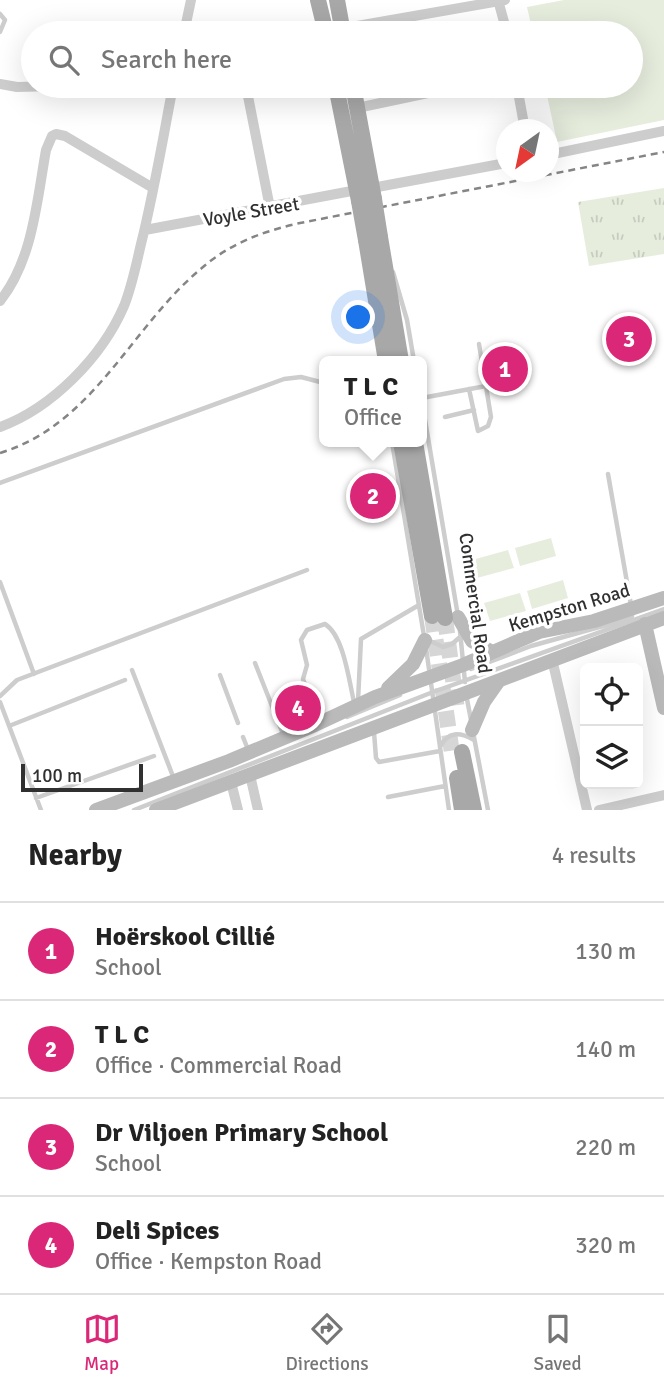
<!DOCTYPE html>
<meta charset="utf-8">
<style>
body{margin:0;font-family:Signika,sans-serif;background:#f6f6f6;color:#222}
.controls{position:absolute;right:21px;bottom:21px;display:grid;overflow:hidden;border-radius:10px;box-shadow:0 7px 28px #0002}
.controls button{width:63px;height:63px;display:grid;place-items:center;padding:0;border:0;border-bottom:2px solid #e0e0e0;background:#fff;color:#222;font:35px sans-serif}
.compass{position:absolute;left:496px;top:119px;width:63px;height:63px;border-radius:50%;background:#fff;box-shadow:0 7px 28px #0002;rotate:213deg}
.scale{position:absolute;left:21px;bottom:18px;width:122px;box-sizing:border-box;padding-left:7px;border:4px solid #303030;border-top:0;font-size:19px;line-height:24px;white-space:nowrap;color:#303030;-webkit-text-stroke:5px #fff;paint-order:stroke}
.you{position:absolute;left:359px;top:318px;width:24px;height:24px;margin:-18px;border:5px solid #fff;border-radius:50%;background:#1a73e8;box-shadow:0 0 0 10px #1a73e833}
.badge{display:grid;place-items:center;width:46px;height:46px;border-radius:50%;background:#db2777;color:#fff;font-size:23px;font-weight:700}
.pin{position:absolute;translate:-50% -50%;border:4px solid #fff;box-shadow:0 2px 7px #0006}
.popup{position:absolute;left:319px;top:356px;width:108px;height:91px;box-sizing:border-box;display:grid;place-content:center;border-radius:10px;background:#fff;filter:drop-shadow(0 2px 5px #0005);font-size:23px;white-space:nowrap;color:#767676}
.popup b{font-size:26px;color:#222}
.popup::after{content:'';position:absolute;left:50%;top:100%;margin-left:-14px;border:14px solid transparent;border-top-color:#fff}
.list{margin:0;padding:0;list-style:none}
h2{display:flex;justify-content:space-between;align-items:center;height:91px;margin:0;padding:0 28px;font-size:30px}
h2 small{font-size:23px;font-weight:400;color:#767676}
.list li{display:grid;grid-template-columns:46px 1fr auto;gap:21px;align-items:center;box-sizing:border-box;height:98px;padding:0 28px;border-top:2px solid #e0e0e0}
.list b{display:block;font-size:26px;white-space:nowrap}
.list p{margin:0;font-size:23px;white-space:nowrap;color:#767676}
.list em{font-size:23px;font-style:normal;color:#767676}
.icon{flex:none;width:38px;height:38px;fill:none;stroke:currentColor;stroke-width:2;stroke-linecap:round;stroke-linejoin:round}
.map{position:relative;flex:none;width:664px;height:810px;overflow:hidden}
.search{position:absolute;background:#fff;box-shadow:0 7px 28px #0002;left:21px;right:21px;top:21px;height:77px;display:flex;align-items:center;gap:18px;box-sizing:border-box;padding:0 24px;border-radius:38px;color:#767676;font-size:26px}
.sheet{height:483px;background:#fff}
nav{display:flex;justify-content:space-around;align-items:center;box-sizing:border-box;height:98px;border-top:2px solid #e0e0e0;background:#fff;font-size:19px;color:#767676}
nav a{display:grid;justify-items:center;gap:4px}
nav .on{color:#db2777}
.map>svg:first-child{display:block}
.grass{fill:#e6eddd}
.park{fill:url(#park-tufts)}
.lines{fill:none;stroke-linecap:round;stroke-linejoin:round}
.primary-tunnel{stroke:#d6d6d6;stroke-width:16;stroke-dasharray:16 8;stroke-linecap:butt}
.path{stroke:#cdcdcd;stroke-width:2;stroke-dasharray:3.5 3.5;stroke-linecap:butt}
.lane{stroke:#cdcdcd;stroke-width:4.5}
.street{stroke:#cdcdcd;stroke-width:10}
.secondary{stroke:#bababa;stroke-width:14}
.primary{stroke:#a8a8a8;stroke-width:16}
.rail{stroke:#858585;stroke-width:2.5;stroke-dasharray:7 5;stroke-linecap:butt}
.primary-bridge{stroke:#a8a8a8;stroke-width:16}
.labels{text-anchor:middle;stroke-width:7;stroke-linejoin:round;paint-order:stroke}
.street-label{font-size:19px;fill:#303030;stroke:#fff}
</style>
<div class="map">
<svg width="664" height="810" viewBox="0 0 664 810">
<defs>
<pattern id="park-tufts" width="24" height="20" patternUnits="userSpaceOnUse" patternTransform="scale(1.75)"><rect width="24" height="20" fill="#e6eddd"/><path d="M3 7l-1-3M5 7V3M7 7l1-3M15 17l-1-3M17 17v-4M19 17l1-3" fill="none" stroke="#c6ccbe"/></pattern>
</defs>
<rect width="100%" height="100%" fill="#fff"/>
<!-- grass -->
<path class="grass" d="M564,0h100v120l-107,22 -12,-56h86v-53h-98l-6,-26z
M551,538l5,18 -36,10 -5,-18z
M508,550l6,18 -37,10 -5,-18z
M563,580l5,18 -36,11 -5,-18z
M520,593l6,18 -36,10 -6,-18z"/>
<!-- park -->
<path class="park" d="M664,188v66l-75,12 -11,-64z"/>
<g class="lines">
<!-- primary-tunnel -->
<path class="primary-tunnel" d="M432,616l20,137
M445,618l12,92"/>
<!-- path -->
<path class="path" d="M311,21l1,12"/>
<!-- lane -->
<path class="lane" d="M0,14l5,6 -5,12
M393,272l14,48 7,41
M469,389l9,42 10,-5 3,-9 -12,-73
M422,398l64,-12
M422,402l36,214
M445,417l29,-7
M392,442l32,194
M608,474l23,131
M0,483l284,-104 17,-2 23,6
M0,582l34,92
M460,631l5,51
M428,640l15,7 9,-3 8,-7
M426,648l23,162
M255,663l28,71
M471,669l60,-23 72,-20 29,-10
M132,670l42,109
M220,675l18,48
M466,694l5,26
M0,696l17,-16 290,-110
M358,701l3,-62 58,-34
M0,702l41,108
M347,717l53,-22
M319,721l-16,-42 4,-14 -6,-25 6,-10 18,-6c19,12 24,57 29,78
M9,726l116,-46
M374,732l2,26 3,4 61,-11
M473,732l15,78
M243,737l6,15
M440,747c8,-16 20,-15 34,-7
M388,797l57,-11
M36,798l118,-42
M134,810l299,-118 231,-83"/>
<!-- street -->
<path class="street" d="M498,0l9,33
M340,29l165,-29
M184,33l7,-33
M0,84l17,3 39,-1
M246,86l24,122
M517,86l8,44
M357,108l104,-22
M548,155l116,-24
M372,188l134,-25
M145,230l212,-40
M0,301c33,-41 37,-101 46,-151l6,-14 4,-2 9,2 88,52
M0,427c52,-19 102,-70 124,-121 8,-20 12,-41 17,-62 13,-52 22,-106 32,-158
M552,659l35,151
M250,775l8,35
M231,782l7,28
M599,810l65,-15"/>
<!-- secondary -->
<path class="secondary" d="M458,617l14,24 20,11
M645,624l19,84
M388,688l25,-24 12,-24
M472,730l12,-28 14,-20
M96,810l133,-49 86,-36 60,-28 88,-32 76,-33 55,-11 70,-23
M156,810l508,-192"/>
<!-- primary -->
<path class="primary" d="M318,0l8,33
M337,0l6,33
M336,86l23,115
M353,86l21,113
M380,237l21,124
M366,240l20,121
M401,442l31,174
M415,442l30,176
M462,752l12,58
M457,778l5,32"/>
<!-- rail -->
<path class="rail" d="M0,453c95,-29 131,-127 203,-186 28,-24 61,-36 97,-44l364,-71"/>
<!-- primary-bridge -->
<path class="primary-bridge" d="M374,199l6,38
M359,201l7,39"/>
</g>
<g class="labels">
<!-- street labels -->
<g class="street-label">
<text transform="translate(251 211) rotate(-10)" y="7">Voyle Street</text>
<text transform="translate(476 603) rotate(82)" y="7">Commercial Road</text>
<text transform="translate(569 607) rotate(-17)" y="7">Kempston Road</text>
</g>
</g>
</svg>
<div class="controls">
<button><svg class="icon" aria-label="locate" viewBox="0 0 24 24"><circle cx="12" cy="12" r="6"/><path d="M12 2v4M12 18v4M2 12h4M18 12h4"/></svg></button>
<button><svg class="icon" aria-label="layers" viewBox="0 0 24 24"><path d="M12 4l9 5-9 5-9-5zM3 14l9 5 9-5"/></svg></button>
</div>
<svg class="compass" viewBox="-18 -18 36 36"><path d="M0-13l5 13h-10z" fill="#e53935"/><path d="M0 13l5-13h-10z" fill="#767676"/></svg>
<div class="scale">100 m</div>
<div class="you"></div>
<div class="pin badge" style="left:505px;top:369px">1</div>
<div class="pin badge" style="left:373px;top:496px">2</div>
<div class="popup"><b>T L C</b>Office</div>
<div class="pin badge" style="left:629px;top:339px">3</div>
<div class="pin badge" style="left:298px;top:708px">4</div>
<div class="search"><svg class="icon" aria-label="search" viewBox="0 0 24 24"><circle cx="10" cy="10" r="6"/><path d="M15 15l6 6"/></svg>Search here</div>
</div>
<section class="sheet">
<h2>Nearby<small>4 results</small></h2>
<ul class="list">
<li><span class="badge">1</span><div><b>Hoërskool Cillié</b><p>School</p></div><em>130 m</em></li>
<li><span class="badge">2</span><div><b>T L C</b><p>Office · Commercial Road</p></div><em>140 m</em></li>
<li><span class="badge">3</span><div><b>Dr Viljoen Primary School</b><p>School</p></div><em>220 m</em></li>
<li><span class="badge">4</span><div><b>Deli Spices</b><p>Office · Kempston Road</p></div><em>320 m</em></li>
</ul>
</section>
<nav>
<a class="on"><svg class="icon" aria-label="map" viewBox="0 0 24 24"><path d="M3 6l6-2 6 2 6-2v14l-6 2-6-2-6 2zM9 4v14M15 6v14"/></svg>Map</a>
<a><svg class="icon" aria-label="directions" viewBox="0 0 24 24"><path d="M12 3l9 9-9 9-9-9zM9 14v-3h6M13 9l2 2-2 2"/></svg>Directions</a>
<a><svg class="icon" aria-label="saved" viewBox="0 0 24 24"><path d="M7 4h10v16l-5-4-5 4z"/></svg>Saved</a>
</nav>
